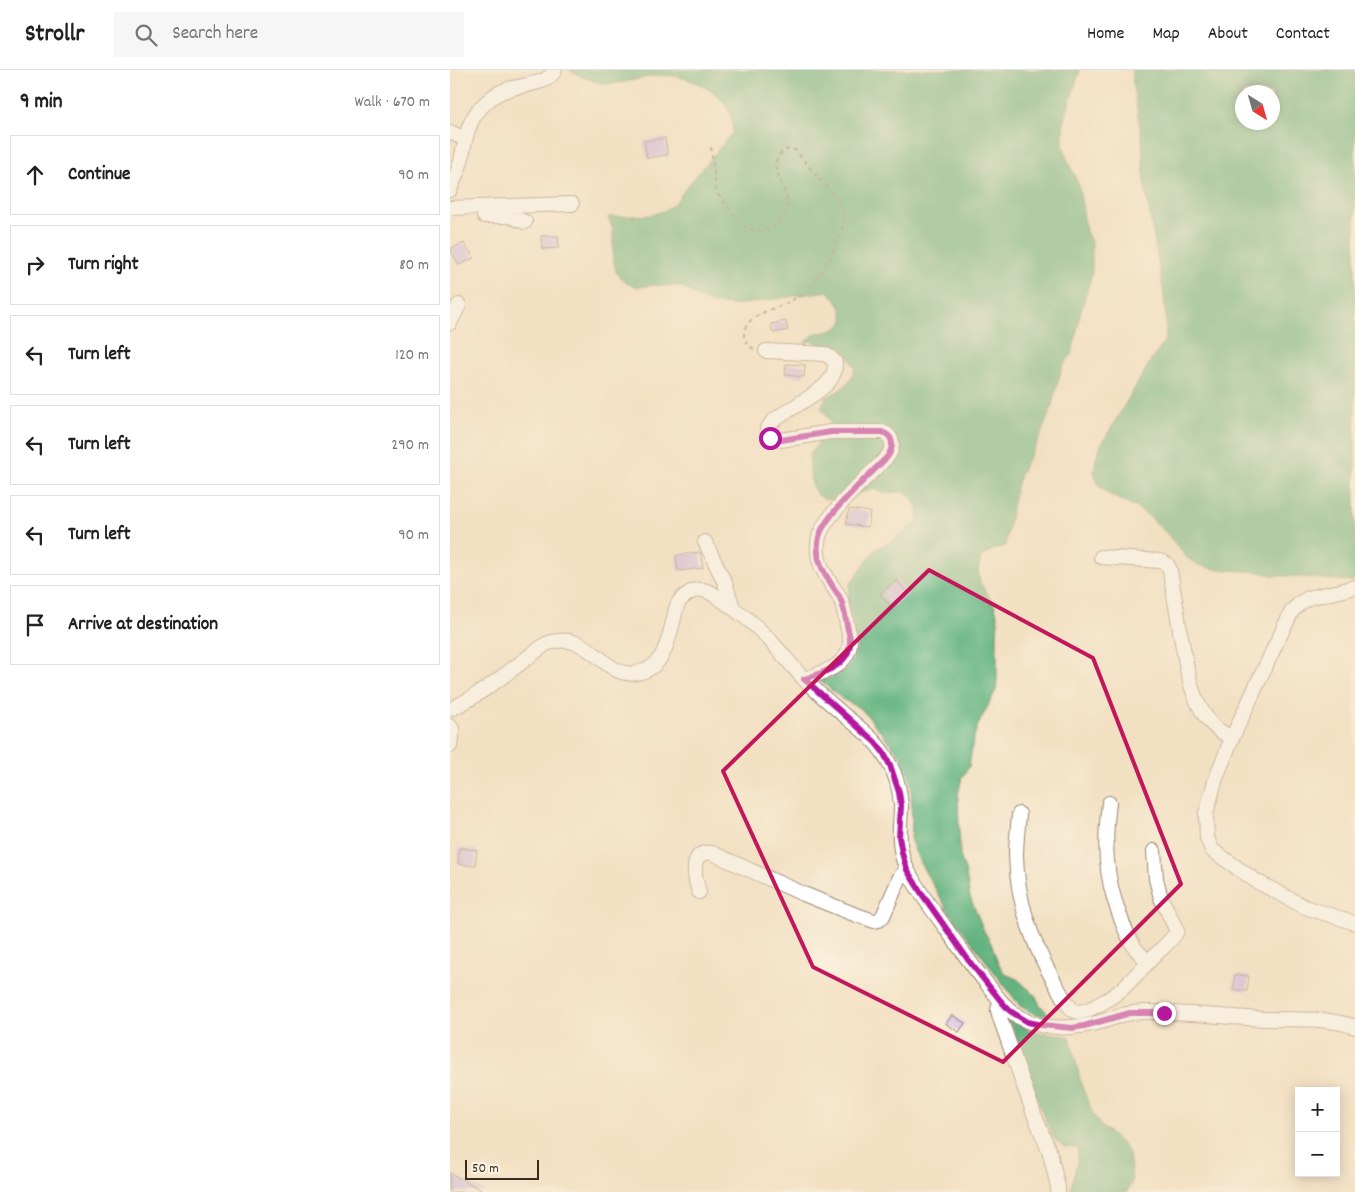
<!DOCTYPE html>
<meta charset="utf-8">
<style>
body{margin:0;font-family:Dekko,sans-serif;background:#f6f6f6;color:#202124}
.controls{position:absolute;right:15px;bottom:15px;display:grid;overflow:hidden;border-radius:0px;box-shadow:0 2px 12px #0003}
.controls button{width:45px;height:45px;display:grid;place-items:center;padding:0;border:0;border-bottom:1px solid #e0e0e0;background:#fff;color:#202124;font:25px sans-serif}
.compass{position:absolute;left:785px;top:15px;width:45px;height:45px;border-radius:50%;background:#fff;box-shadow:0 2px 12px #0003;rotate:143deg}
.scale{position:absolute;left:15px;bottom:12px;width:74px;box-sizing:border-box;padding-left:5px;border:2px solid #3b2a1e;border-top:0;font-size:14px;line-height:18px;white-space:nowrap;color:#3b2a1e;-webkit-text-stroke:4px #fcf5e5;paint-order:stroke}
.stop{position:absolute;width:15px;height:15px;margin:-11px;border:4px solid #b5179e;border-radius:50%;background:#fff}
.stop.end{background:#b5179e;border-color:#fff;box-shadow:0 1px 5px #0008}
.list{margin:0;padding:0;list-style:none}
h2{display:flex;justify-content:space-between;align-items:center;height:65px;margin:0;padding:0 20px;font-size:21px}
h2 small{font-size:16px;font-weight:400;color:#757577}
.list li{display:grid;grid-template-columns:32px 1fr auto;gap:15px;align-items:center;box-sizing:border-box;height:80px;margin:0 10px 10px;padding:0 10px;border:1px solid #e0e0e0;border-radius:0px}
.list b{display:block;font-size:19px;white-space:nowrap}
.list em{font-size:16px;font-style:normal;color:#757577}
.icon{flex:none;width:28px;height:28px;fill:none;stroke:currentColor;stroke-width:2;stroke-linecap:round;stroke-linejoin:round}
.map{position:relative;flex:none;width:905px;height:1122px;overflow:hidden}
header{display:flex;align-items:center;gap:30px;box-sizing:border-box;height:70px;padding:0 25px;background:#fff;border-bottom:1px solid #e0e0e0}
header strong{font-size:24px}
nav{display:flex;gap:28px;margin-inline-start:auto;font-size:18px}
.search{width:350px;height:45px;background:#f6f6f6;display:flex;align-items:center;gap:12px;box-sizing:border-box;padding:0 18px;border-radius:0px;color:#757577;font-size:19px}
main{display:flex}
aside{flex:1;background:#fff}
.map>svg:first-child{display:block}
.forest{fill:#62b37f;stroke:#4e6e4e;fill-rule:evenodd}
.building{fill:#c2a4e6}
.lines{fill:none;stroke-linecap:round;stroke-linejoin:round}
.minor-casing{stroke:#968570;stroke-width:16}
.path{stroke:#968570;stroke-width:2;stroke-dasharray:4 4;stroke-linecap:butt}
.minor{stroke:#fff;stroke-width:14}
.route{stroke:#b5179e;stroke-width:6}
.marked{fill:none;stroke:#c2185b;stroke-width:4;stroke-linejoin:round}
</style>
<header>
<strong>Strollr</strong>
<div class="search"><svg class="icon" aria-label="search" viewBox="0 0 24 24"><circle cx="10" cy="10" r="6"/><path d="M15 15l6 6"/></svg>Search here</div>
<nav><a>Home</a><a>Map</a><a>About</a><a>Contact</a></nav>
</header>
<main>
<aside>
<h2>9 min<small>Walk · 670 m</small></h2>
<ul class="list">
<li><svg class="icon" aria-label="ahead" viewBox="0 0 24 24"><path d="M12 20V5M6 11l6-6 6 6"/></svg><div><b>Continue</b></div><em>90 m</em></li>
<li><svg class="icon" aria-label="right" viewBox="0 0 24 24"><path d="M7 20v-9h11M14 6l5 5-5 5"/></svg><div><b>Turn right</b></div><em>80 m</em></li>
<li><svg class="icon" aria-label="left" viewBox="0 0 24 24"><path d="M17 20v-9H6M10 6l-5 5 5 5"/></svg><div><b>Turn left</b></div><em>120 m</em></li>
<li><svg class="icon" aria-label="left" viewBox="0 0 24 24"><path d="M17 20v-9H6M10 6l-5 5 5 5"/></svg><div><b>Turn left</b></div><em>290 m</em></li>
<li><svg class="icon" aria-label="left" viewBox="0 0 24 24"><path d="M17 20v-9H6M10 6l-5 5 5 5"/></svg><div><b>Turn left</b></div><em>90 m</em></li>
<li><svg class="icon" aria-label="arrive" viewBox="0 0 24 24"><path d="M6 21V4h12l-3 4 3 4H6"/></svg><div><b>Arrive at destination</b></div></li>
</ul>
</aside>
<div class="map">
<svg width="905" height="1122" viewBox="0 0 905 1122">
<rect width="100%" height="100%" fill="#fcf5e5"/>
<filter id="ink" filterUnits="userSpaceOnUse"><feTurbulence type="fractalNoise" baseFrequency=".02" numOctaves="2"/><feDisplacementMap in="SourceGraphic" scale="10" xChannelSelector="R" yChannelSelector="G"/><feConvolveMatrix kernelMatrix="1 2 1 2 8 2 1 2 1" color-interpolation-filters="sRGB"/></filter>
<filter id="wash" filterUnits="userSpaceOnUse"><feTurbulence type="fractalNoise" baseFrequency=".0096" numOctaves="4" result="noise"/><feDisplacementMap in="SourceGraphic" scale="20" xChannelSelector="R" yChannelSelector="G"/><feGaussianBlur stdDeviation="1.12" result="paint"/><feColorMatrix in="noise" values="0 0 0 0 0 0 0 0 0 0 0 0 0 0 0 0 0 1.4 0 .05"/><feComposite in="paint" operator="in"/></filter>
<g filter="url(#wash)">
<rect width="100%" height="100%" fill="#f2e0c2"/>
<!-- forest -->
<path class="forest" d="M119,0h511l-15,47 -2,13v15l4,14 12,27 7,45 6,13v29l-12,41 -5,27 -4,14 -9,12 -11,41 -10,27 -21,39 -4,13 -11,59 -13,4 -11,7 -3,13 2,13 15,23 3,14 -1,14v43l-1,13 -19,37 -4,13 -4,27 -7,10 -4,18 2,61 5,14 5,27 14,34 8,14 5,16 8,13 12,5 18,16 5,10 9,10h-12l-17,-9 -71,-94 -29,-49 -9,-22 1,-21 -1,-36 -4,-15 -6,-13 -36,-43 -5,-5 -18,-9 -21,-18c5,-3 11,-3 16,-5 11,-5 17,-17 20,-28l-9,-48 2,-16 26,-35 14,-7 26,-19 3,-7 -1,-6 -3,-7 -4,-6 -5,-4 -7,-1 -14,1 -12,-4c-19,4 -54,24 -61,-5 -3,-9 -1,-19 -3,-28l22,-30 -1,-6 -9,-12 5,-11c15,-7 24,-12 29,-29l-7,-12 -31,-13 -6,-2 -7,2c4,-3 9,-9 13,-10 2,-1 6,0 8,-1 30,-6 17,-27 2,-41l-77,12 -15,2 -17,-1h-6l-7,-3 -24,-15 -28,-1 -14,2 -13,-4 -10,-11 -3,-14v-28l-5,-13 44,-2 14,-5 11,-9 8,-12 48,-57c-1,-9 -2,-18 -7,-26 -12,-20 -48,-34 -71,-30 -18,2 -36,10 -54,7 -11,-2 -22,-8 -32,-13z
M682,0h223v509l-3,2 -80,-6 -13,-3 -45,-3 -15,-4 -12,-7 -19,-23 -19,-19 -12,-8 -27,-13 -11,-9 -5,-14 2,-14 5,-13 49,-83 9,-12 7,-13v-14l-2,-29 -20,-112 -2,-43 -9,-54zM822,22v30h-30v-30z
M554,948c10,5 19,10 30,13 12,3 24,2 36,6l12,50 11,27 7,11 11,9 10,9 8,10 3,28 -5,11h-57l7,-30 1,-14 -13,-1 -11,-8 -11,-24 -29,-85z"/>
<g id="blocks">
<!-- building -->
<path class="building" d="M215,68l3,17 -21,3 -3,-17z
M91,166h17l1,12 -17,1z
M14,173l10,15 -15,7 -9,-16z
M336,251l2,9 -15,3 -2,-9z
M336,294l19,1 -1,12 -19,-2z
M399,439l21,3 -2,15 -22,-3z
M250,482l3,16 -25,3 -2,-16z
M447,510l11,14 -17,13 -11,-13z
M9,778l18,2 -2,16 -17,-2z
M785,905l14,1 -2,15 -14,-2z
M502,945l13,8 -6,9 -13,-8z
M0,1103l35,19h-35z"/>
</g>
</g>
<g filter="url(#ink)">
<use href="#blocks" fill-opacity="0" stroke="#968570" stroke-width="1"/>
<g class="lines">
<defs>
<path id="minor" d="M0,62l15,7
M0,120c4,-10 8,-19 11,-29 4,-18 5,-36 18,-51 6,-8 17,-17 27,-20 15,-6 41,-4 49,-20
M0,138l122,-4
M34,146h25l16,6
M0,253l9,-18
M316,281l58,3 6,3 5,5c0,6 0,10 -3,15 -9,16 -45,32 -60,45l-5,7 3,9 11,2 50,-8h51c12,4 12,14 6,24 -17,18 -63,58 -69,81 -6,25 8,40 20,59 5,9 6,20 8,29 1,5 3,11 3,15 1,26 -28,33 -46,39
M255,472l20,41 8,25
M651,487l59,4c6,2 8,3 10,9 3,20 7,41 10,61 6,31 9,67 30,91 6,7 14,12 22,16
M905,517l-15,4 -32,7 -8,5 -8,8 -18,37 -42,90 -16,40 -10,35 1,25 5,12 44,31 49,26 50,16
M3,638c33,-16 62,-42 93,-64 45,-17 56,35 90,29 28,-4 32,-32 38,-55 1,-5 2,-12 5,-16 3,-5 12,-11 18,-12 9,-2 18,5 25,10 17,12 33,24 47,39 13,14 24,29 37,42 12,12 25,23 38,34 17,14 35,27 45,48 7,12 11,28 12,42 0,16 -3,30 0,45 1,7 4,15 7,21 10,20 24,38 37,56 14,20 28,40 43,58 9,12 18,24 31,32 24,14 56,12 81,5 11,-3 22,-8 33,-9 12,-2 26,-1 39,0 31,1 63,5 94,6 30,1 61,-2 89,8
M0,656l2,3 -2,17
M659,733c-5,39 -4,74 10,110 4,12 9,24 16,35 4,5 9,10 13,14
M569,744c-1,14 -3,28 -3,42 1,44 17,89 39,127 4,7 12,24 20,28 9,5 39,-15 47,-22 11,-10 21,-22 32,-33 8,-8 18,-15 23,-25l-16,-33 -5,-19 -2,-28
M249,822c-4,-13 -11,-43 13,-39l89,40 50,20 23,8 5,-1 4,-4 17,-39 7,-8
M550,930l-2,10 2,8 35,99 15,36 8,34v5"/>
</defs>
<!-- minor casing -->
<use href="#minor" class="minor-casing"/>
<!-- path -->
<path class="path" d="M261,77l5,45 30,36 16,3 11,-4 10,-10 5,-15 -13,-36 3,-10 5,-5 6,-2 6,1c7,8 13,16 20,24 9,10 28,28 29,43 2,16 -25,62 -37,73 -6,5 -13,9 -20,13 -13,6 -42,12 -43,31 0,7 4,12 10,15"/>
<!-- minor -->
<use href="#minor" class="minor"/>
</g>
</g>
<g class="lines" filter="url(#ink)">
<!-- route -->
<path class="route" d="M320,368l11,2 50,-8h51c12,4 12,14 6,24 -17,18 -63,58 -69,81 -6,24 8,40 20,59 5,9 6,20 8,29 1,5 3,11 3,15 1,26 -28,33 -46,39l71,63 8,10 7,13 9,27 2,14 -2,31 3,16 5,17 15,24 47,67 31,39 10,11 18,11 14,3 30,3 12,-2 46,-13h34"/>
</g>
<!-- marked area -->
<path d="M0 0H905V1122H0ZM479,500l164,88 88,226 -178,178 -190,-95 -90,-196z" fill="#f2e0c2" fill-opacity=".55" fill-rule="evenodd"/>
<path class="marked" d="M479,500l164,88 88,226 -178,178 -190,-95 -90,-196z"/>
</svg>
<div class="controls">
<button>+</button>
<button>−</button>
</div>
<svg class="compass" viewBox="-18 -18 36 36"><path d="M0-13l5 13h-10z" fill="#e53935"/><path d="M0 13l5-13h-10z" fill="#757577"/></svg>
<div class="scale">50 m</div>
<div class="stop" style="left:320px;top:368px"></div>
<div class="stop end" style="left:714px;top:943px"></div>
</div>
</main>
